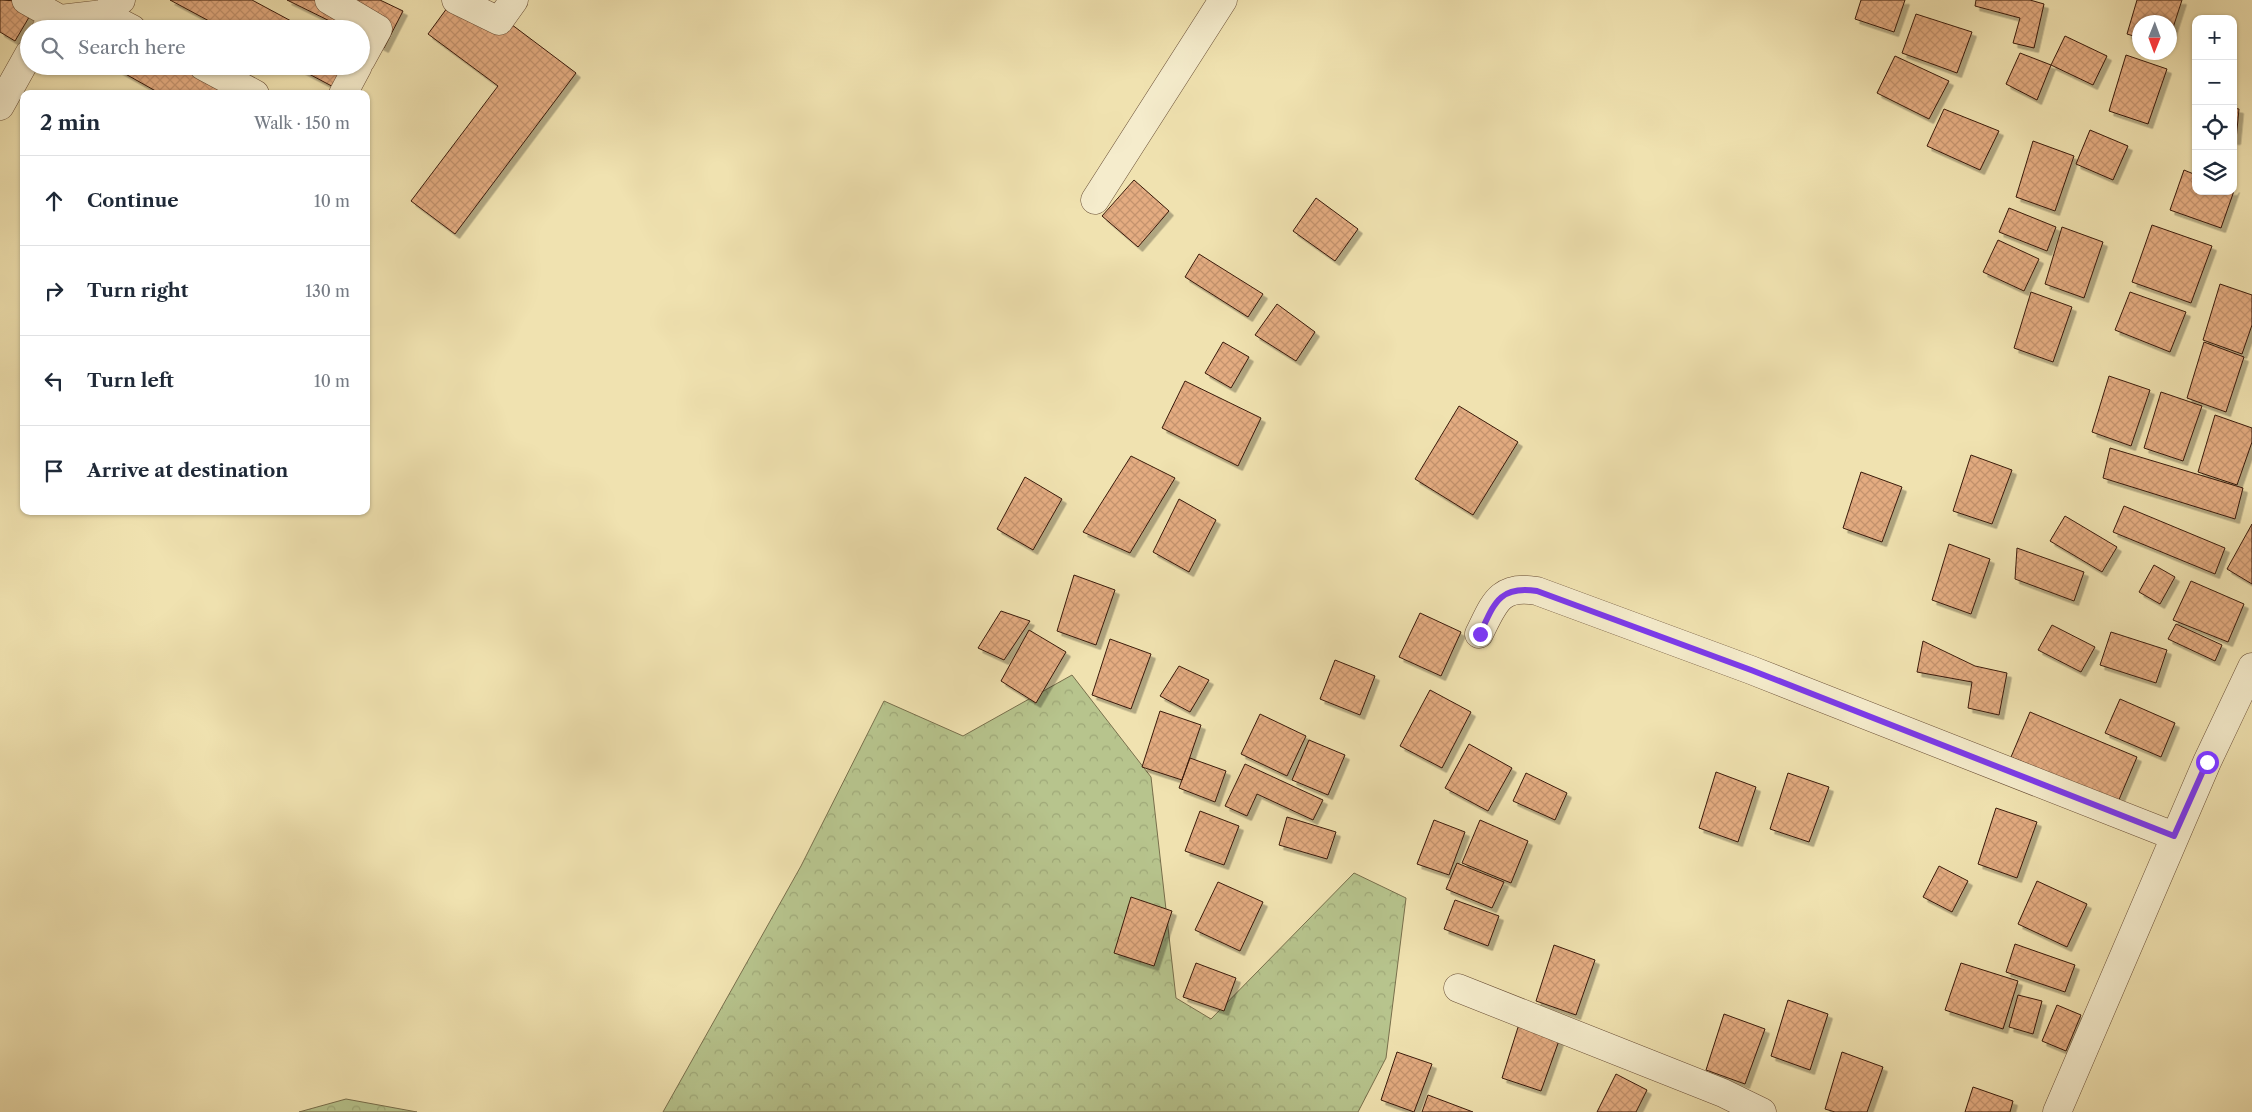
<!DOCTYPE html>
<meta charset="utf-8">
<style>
body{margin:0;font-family:"Libre Caslon Text",serif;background:#f2f2f3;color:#1f2937}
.controls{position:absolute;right:15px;top:15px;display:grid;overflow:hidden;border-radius:10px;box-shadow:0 1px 4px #0004}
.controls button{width:45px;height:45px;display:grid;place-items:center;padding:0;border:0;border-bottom:1px solid #e0e1e3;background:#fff;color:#1f2937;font:25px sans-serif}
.compass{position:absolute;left:2132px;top:15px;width:45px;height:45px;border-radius:50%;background:#fff;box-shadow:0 1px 4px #0004;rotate:181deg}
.stop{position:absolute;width:15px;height:15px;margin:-11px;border:4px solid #7c3aed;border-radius:50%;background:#fff}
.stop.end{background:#7c3aed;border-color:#fff;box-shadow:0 1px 5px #0008}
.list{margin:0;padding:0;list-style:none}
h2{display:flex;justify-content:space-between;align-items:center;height:65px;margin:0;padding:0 20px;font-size:21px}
h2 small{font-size:16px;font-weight:400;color:#747a83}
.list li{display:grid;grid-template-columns:32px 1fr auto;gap:15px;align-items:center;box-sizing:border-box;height:90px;padding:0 20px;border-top:1px solid #e0e1e3}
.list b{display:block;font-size:19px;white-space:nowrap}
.list em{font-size:16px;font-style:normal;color:#747a83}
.icon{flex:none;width:28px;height:28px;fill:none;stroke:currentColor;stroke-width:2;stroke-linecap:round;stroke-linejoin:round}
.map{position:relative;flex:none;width:2252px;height:1112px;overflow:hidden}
.search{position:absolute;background:#fff;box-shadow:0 1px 4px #0004;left:20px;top:20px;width:350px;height:55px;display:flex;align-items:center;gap:12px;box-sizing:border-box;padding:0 18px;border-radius:28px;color:#747a83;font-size:19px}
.panel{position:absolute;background:#fff;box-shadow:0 1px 4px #0004;left:20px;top:90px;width:350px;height:425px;border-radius:10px}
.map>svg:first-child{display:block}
.forest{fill:url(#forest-crowns);stroke:#786f4c}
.building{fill:url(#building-cross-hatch);stroke:#391a0b;filter:url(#shadow)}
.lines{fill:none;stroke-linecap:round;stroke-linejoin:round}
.street-casing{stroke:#674c34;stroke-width:29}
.street{stroke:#f5eccc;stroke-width:28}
.route{stroke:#7c3aed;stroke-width:6}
</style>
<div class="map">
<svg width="2252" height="1112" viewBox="0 0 2252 1112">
<defs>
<pattern id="forest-crowns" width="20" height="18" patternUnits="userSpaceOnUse" patternTransform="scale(1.25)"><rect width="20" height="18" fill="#b7c48d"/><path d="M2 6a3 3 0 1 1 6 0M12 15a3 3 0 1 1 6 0" fill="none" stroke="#9ea878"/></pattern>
<pattern id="building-cross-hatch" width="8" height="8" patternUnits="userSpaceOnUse" patternTransform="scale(1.25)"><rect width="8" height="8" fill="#e4ac81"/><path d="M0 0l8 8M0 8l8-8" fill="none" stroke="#c4936e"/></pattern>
<filter id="shadow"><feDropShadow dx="4.5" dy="4.5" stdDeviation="0" flood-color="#0004"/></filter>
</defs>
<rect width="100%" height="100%" fill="#f0e2b0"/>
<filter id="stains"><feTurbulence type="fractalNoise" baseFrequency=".004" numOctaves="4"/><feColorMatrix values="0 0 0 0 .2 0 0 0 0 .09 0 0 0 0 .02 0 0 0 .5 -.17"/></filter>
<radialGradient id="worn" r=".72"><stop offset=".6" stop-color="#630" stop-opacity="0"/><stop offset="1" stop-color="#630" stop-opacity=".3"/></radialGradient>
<!-- forest -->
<path class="forest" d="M1072,675l79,102 25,221 35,21 143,-146 52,25 -20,160 -28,54h-695l138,-246 83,-165 79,35z
M346,1099l71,13h-118z"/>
<!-- building -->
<path class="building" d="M0,0l38,2 -23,39 -15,-9z
M170,0h82l54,29h-82z
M287,0h93l23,11 -19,37 -23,-12v-7h-15z
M453,0h26l97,73 -121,161 -44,-33 87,-115 -70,-52z
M1861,0h44l-11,32 -39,-13z
M1976,0h54l14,4 -10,44 -21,-5 7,-25 -45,-12z
M2137,0h45l-12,37v-15h-30v16l-13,-4z
M1916,14l56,18 -15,41 -55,-20z
M2065,36l42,20 -14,29 -42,-20z
M2020,53l31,12 -14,35 -31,-16z
M2126,55l41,14 -19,55 -39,-13z
M1895,56l54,25 -20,38 -52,-26z
M206,66l49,28h-94l-48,-27z
M294,66h61l-14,25z
M2233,108l6,1 -3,31h-3z
M1944,109l55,22 -19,39 -53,-24z
M2090,130l38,16 -15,34 -37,-16z
M2033,141l41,15 -19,55 -39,-14z
M2184,170l12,5v16h37l2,-3 -14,40 -51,-18z
M1134,180l35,31 -31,36 -36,-31z
M1316,198l42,31 -23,32 -42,-30z
M2009,208l47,19 -9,24 -48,-19z
M2152,225l60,21 -21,57 -59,-21z
M2062,227l41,15 -19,56 -39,-14z
M1998,240l41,19 -15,32 -41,-19z
M1199,254l64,40 -15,23 -63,-40z
M2220,284l32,11v30l-10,29 -39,-14z
M2031,292l41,15 -19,55 -39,-14z
M2130,292l56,20 -16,40 -55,-22z
M1277,304l38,28 -19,29 -41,-26z
M1223,342l26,15 -18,31 -26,-15z
M2204,342l40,15 -18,55 -39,-14z
M2109,376l41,14 -19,56 -39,-14z
M1185,381l76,37 -23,48 -76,-38z
M2161,392l41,14 -19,55 -39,-13z
M1459,406l59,36 -45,73 -58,-36z
M2215,415l37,13v14l-15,43 -39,-13z
M2110,448l133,40 -8,31 -132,-41z
M1971,455l41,15 -20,54 -39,-13z
M1131,456l44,22 -45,75 -47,-21z
M1861,472l41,15 -20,55 -39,-14z
M1025,477l37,22 -29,51 -36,-21z
M1179,499l37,21 -27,52 -36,-20z
M2124,506l101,42 -10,26 -102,-42z
M2065,516l52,31 -15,25 -52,-31z
M2252,524v60l-25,-15z
M1949,544l41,15 -19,55 -39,-14z
M2017,548l67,24 -10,29 -59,-22z
M2154,565l21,12 -15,27 -21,-12z
M1074,575l41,15 -19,55 -39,-14z
M2191,581l53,23 -16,38 -55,-22z
M1001,611l29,10 -26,39 -26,-12z
M1420,613l41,19 -20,44 -42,-19z
M2176,624l46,21 -7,16 -47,-22z
M2052,625l43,22 -14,25 -43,-22z
M1029,630l37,22 -30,51 -35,-22z
M2111,632l56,18 -11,33 -56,-18z
M1110,639l41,15 -20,55 -39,-14z
M1923,641l52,25 32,7 -8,42 -31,-7 4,-26 -55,-10z
M1335,660l40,16 -15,39 -40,-16z
M1179,666l30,14 -19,32 -30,-16z
M1430,690l41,22 -29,56 -42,-22z
M2120,699l55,24 -14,34 -56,-24z
M1160,711l41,14 -19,55 -40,-13z
M2030,712l107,45 -19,45 -107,-45z
M1260,714l46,22 -19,40 -46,-22z
M1309,740l36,15 -17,40 -36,-15z
M1469,744l43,24 -24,43 -43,-23z
M1190,758l36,13 -11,31 -36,-14z
M1245,764l78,36 -10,20 -56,-26 -10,22 -22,-10z
M1716,772l40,15 -18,55 -39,-14z
M1526,773l41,20 -12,27 -42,-19z
M1788,773l41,14 -20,55 -39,-13z
M1996,808l41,14 -20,56 -39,-14z
M1200,811l39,15 -15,39 -39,-14z
M1287,817l49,15 -9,27 -48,-14z
M1434,820l31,12 -16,43 -32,-11z
M1480,820l48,21 -17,42 -49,-20z
M1457,863l47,19 -12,26 -46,-19z
M1939,866l29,15 -16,31 -29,-15z
M2037,881l50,23 -20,43 -49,-23z
M1218,882l45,20 -23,49 -45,-21z
M1131,897l41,14 -18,55 -40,-13z
M1455,900l44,16 -11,30 -44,-17z
M2015,944l60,21 -10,27 -59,-20z
M1554,945l41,15 -19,55 -40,-14z
M1196,963l40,15 -12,33 -41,-14z
M1961,963l57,18 -15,48 -58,-19z
M2018,995l24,6 -9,33 -24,-7z
M1788,1000l40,14 -18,56 -39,-14z
M2057,1005l24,10 -15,36 -24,-10z
M1724,1014l41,15 -20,55 -39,-14z
M1520,1021l41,14 -20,56 -39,-13z
M1397,1052l35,12 -18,48 -33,-12z
M1842,1052l41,15 -16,45h-32l-10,-3z
M1616,1074l31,16 -11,22h-39z
M1973,1087l40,14 -3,11h-45z
M1428,1095l45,17h-51z"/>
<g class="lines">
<defs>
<path id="street" d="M26,0l34,19
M329,0l49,29 -17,31
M456,0l43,21 15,-21
M103,14l29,15
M46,29l14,-10 43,-5 18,-14
M203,66l52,28
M343,94l15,-28
M0,106l29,-52
M1095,200l128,-200
M1479,634c15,-30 20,-50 58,-43l214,79 423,166
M1458,988l265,105 39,19
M2057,1112l150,-350 45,-95"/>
</defs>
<!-- street casing -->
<use href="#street" class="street-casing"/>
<!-- street -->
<use href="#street" class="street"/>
</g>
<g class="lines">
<!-- route -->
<path class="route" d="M1480,634c14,-30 19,-49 57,-43l214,79 423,166 33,-74"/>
</g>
<rect width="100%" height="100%" filter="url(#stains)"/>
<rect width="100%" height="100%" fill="url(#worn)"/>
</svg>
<div class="controls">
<button>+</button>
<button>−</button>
<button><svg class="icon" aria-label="locate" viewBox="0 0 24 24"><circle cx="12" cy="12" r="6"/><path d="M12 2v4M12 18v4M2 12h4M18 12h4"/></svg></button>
<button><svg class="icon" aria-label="layers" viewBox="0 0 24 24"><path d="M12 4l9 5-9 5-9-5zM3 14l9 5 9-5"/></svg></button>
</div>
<svg class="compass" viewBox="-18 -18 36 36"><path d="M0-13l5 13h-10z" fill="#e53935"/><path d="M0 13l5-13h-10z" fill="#747a83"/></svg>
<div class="stop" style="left:2207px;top:762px"></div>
<div class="stop end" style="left:1480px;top:634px"></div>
<div class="search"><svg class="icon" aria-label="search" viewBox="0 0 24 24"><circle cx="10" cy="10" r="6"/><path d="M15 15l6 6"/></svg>Search here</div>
<section class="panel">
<h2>2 min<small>Walk · 150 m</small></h2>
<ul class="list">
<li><svg class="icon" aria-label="ahead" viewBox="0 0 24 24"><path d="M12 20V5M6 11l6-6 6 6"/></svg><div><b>Continue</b></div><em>10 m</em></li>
<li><svg class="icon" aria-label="right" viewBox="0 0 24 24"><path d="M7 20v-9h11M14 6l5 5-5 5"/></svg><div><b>Turn right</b></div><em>130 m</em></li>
<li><svg class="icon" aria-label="left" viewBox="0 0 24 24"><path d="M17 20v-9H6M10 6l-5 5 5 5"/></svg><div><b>Turn left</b></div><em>10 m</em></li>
<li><svg class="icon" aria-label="arrive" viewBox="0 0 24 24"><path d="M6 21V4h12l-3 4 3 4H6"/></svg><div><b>Arrive at destination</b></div></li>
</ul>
</section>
</div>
